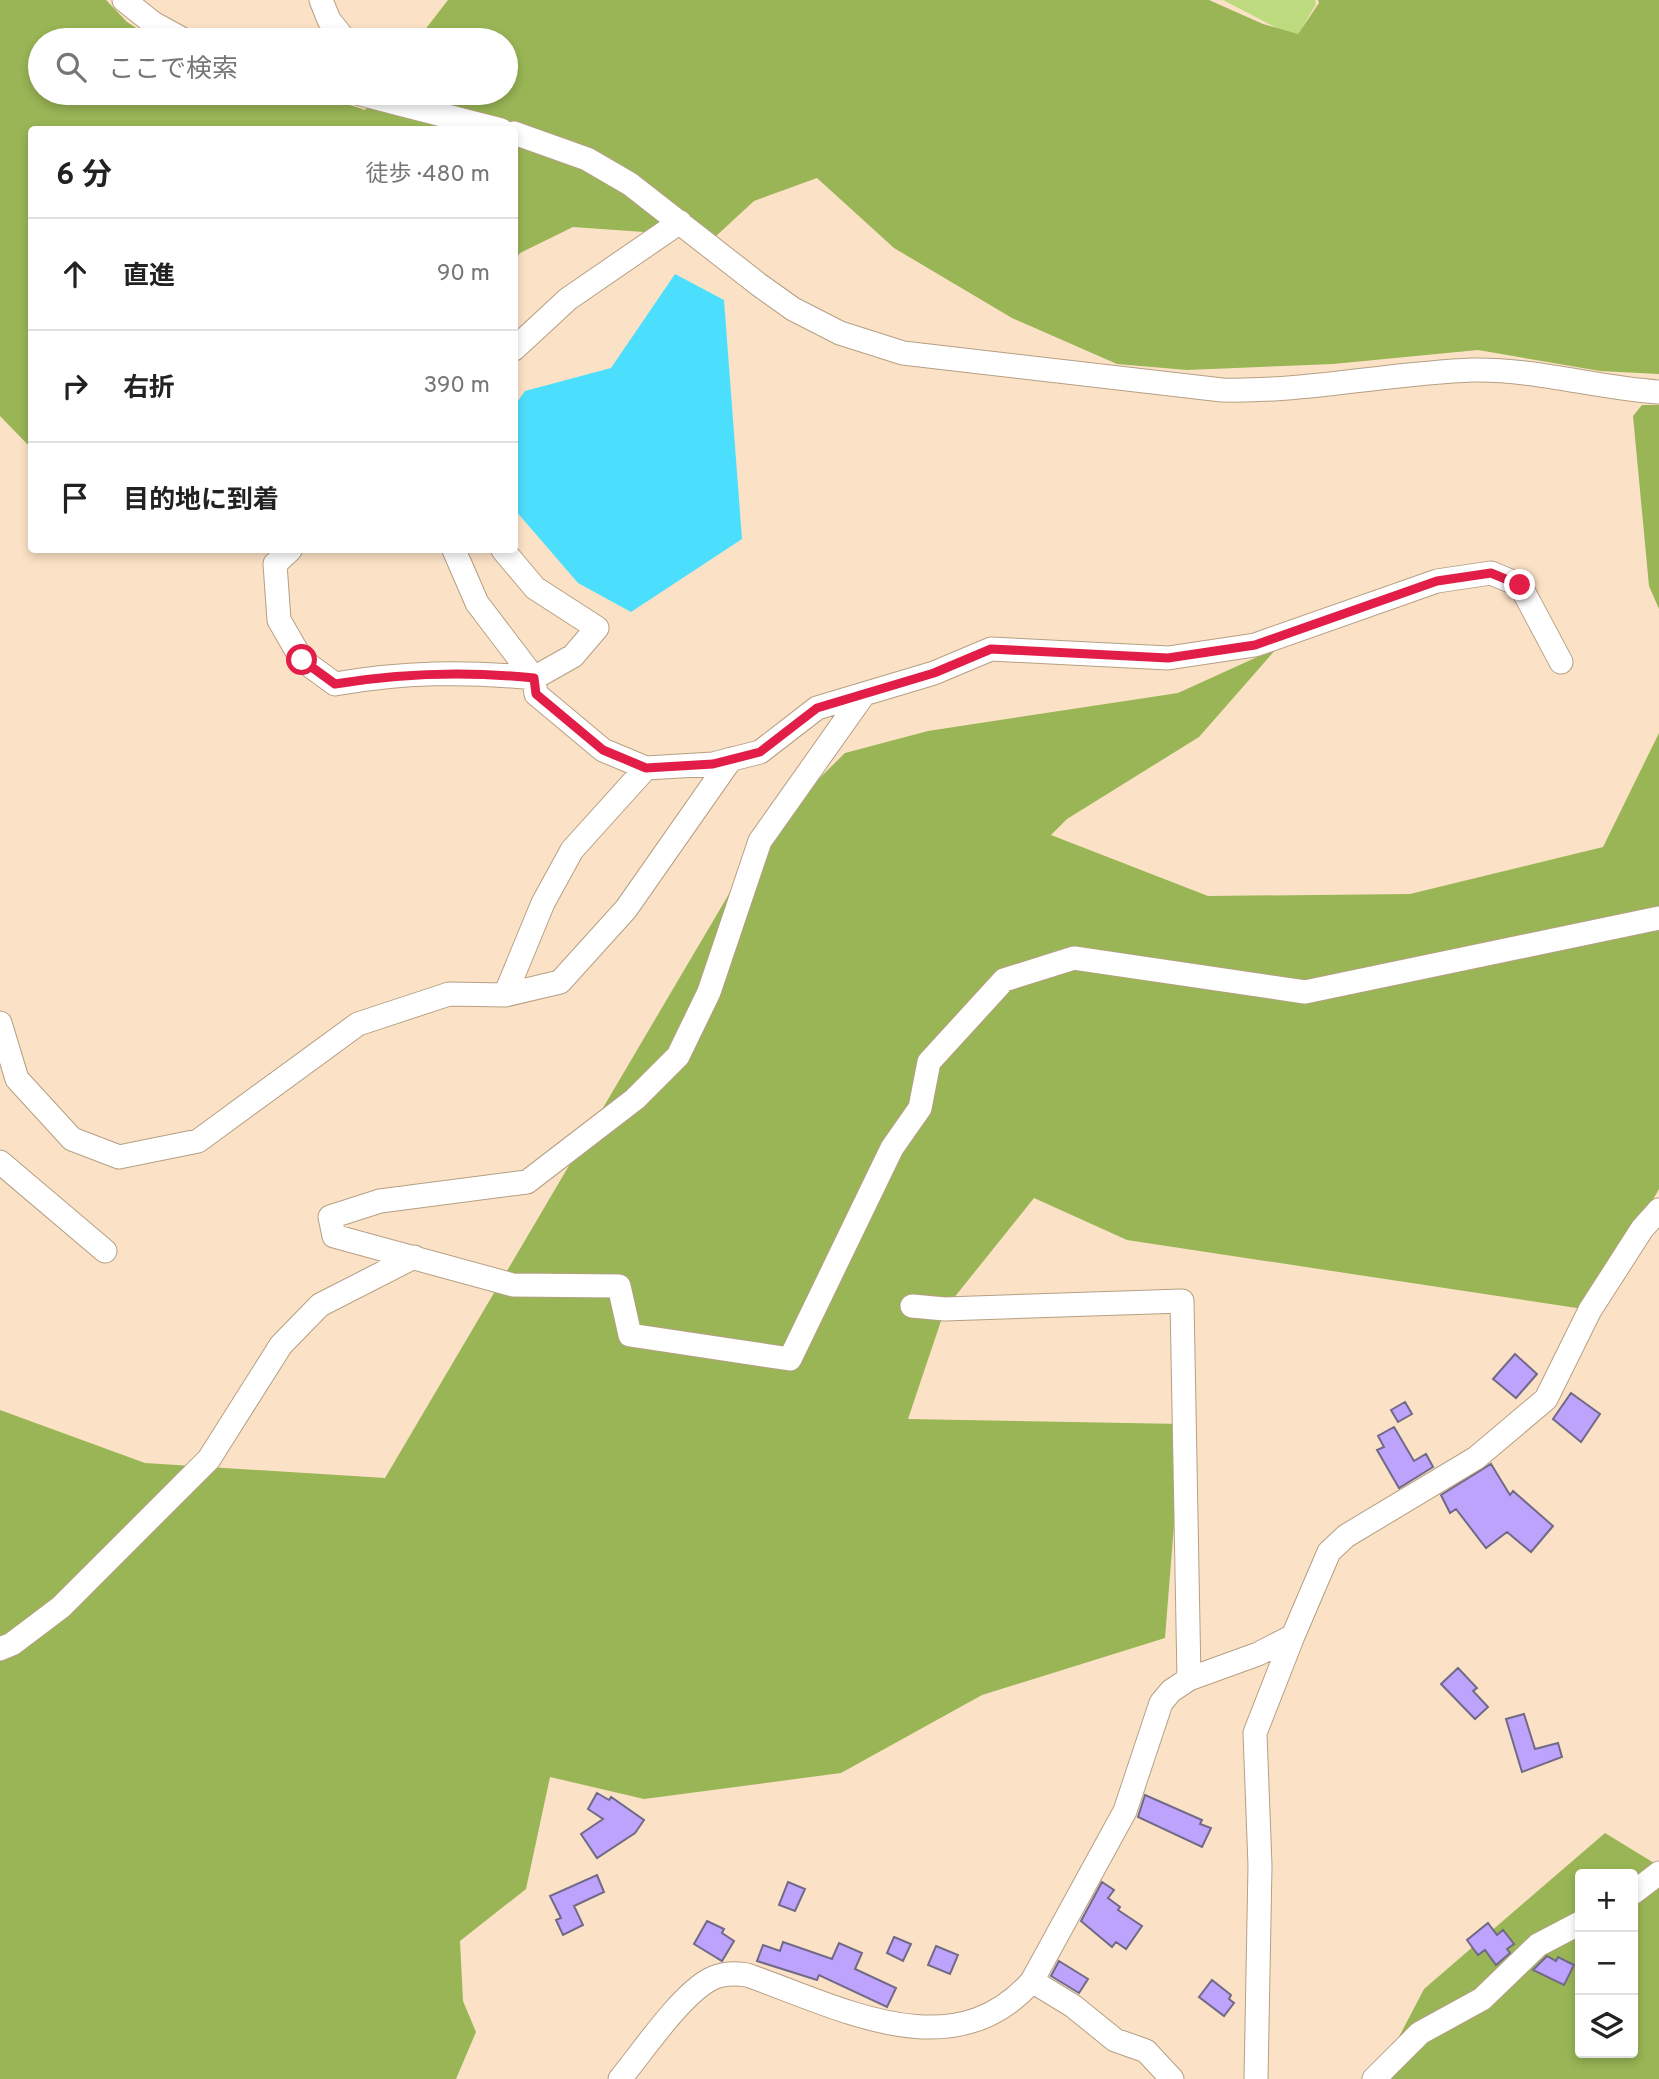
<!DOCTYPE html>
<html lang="ja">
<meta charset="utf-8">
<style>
body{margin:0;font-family:Overpass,"Noto Sans JP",sans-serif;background:#f2f2f2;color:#222}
.controls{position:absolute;right:21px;bottom:21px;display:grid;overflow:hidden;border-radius:7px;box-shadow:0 4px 10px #0003}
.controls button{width:63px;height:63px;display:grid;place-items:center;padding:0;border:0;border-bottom:2px solid #e0e0e0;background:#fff;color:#222;font:35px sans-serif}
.stop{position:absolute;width:21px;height:21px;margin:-16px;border:5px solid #e11d48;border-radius:50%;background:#fff}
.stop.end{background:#e11d48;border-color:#fff;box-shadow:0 2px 7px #0008}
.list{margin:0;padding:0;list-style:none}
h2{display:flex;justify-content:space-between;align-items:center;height:91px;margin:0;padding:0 28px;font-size:30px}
h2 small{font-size:23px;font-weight:400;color:#767676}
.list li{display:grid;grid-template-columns:46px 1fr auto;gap:21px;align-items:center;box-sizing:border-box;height:112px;padding:0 28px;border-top:2px solid #e0e0e0}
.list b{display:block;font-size:26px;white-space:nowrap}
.list em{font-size:23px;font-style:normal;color:#767676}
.icon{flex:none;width:38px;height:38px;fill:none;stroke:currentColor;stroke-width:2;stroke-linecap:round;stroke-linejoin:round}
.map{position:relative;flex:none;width:1659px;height:2079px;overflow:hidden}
.search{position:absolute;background:#fff;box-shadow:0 4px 10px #0003;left:28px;top:28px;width:490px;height:77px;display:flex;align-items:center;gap:18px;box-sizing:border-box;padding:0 24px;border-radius:38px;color:#767676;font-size:26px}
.panel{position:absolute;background:#fff;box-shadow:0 4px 10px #0003;left:28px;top:126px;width:490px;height:427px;border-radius:7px}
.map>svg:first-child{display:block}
.green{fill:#bdda7f}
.forest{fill:#99b555;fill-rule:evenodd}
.water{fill:#4cdffd}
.building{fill:#bea3fd;stroke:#716a87;stroke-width:2}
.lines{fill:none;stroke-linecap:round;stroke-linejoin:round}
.minor-casing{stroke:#b69f84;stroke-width:25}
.minor{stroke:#fff;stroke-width:23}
.route{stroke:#e11d48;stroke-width:9}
</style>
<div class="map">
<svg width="1659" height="2079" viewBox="0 0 1659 2079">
<rect width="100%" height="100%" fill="#fbe2c6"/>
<!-- green -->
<path class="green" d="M1223,0h92l1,4 -20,34z"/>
<!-- forest -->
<path class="forest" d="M0,0h106l21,22 28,18h-115v53h272l53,17 13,-17h128v-53h-89l31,-40h761l54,24 35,10 21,-31 -1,-3h341v374l-59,-3 -122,-21 -145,14 -146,6 -70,-6 -105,-46 -118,-70 -77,-70 -63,23 -39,36 -142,-10 -53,26 -5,7 -1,-130h-482l-1,318 -31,-32z
M1642,405h17v204l-10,-23 -16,-170z
M1277,648l-78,89 -132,82 -16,16 157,61 202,-2 193,-47 56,-114v456l-69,121 -463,-70 -93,-42 -89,111 -37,110 274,5 -17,214 -183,57 -141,78 -197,26 -94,-22 -24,112 -66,52 3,60 13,31 -20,47h-456v-669l145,53 240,15 381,-647 79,-78 83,-22 250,-38z
M1605,1833l54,33v213h-282l47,-90zM1580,1874h53v179h-53z"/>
<!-- water -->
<path class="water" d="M675,274l49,26 18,239 -111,73 -53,-29 -63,-73v-105l10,-14 86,-23z"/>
<!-- building -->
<path class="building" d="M1515,1354l22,20 -21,24 -23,-19z
M1571,1393l29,21 -19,28 -28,-23z
M1405,1402l7,12 -14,8 -7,-12z
M1394,1427l20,34 12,-7 7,13 -34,21 -22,-38 7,-3 -6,-11z
M1491,1464l19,31 3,-4 40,35 -22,26 -24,-20 -21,16 -30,-39 -6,4 -9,-18z
M1458,1668l19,20 -4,3 15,16 -13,12 -34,-35z
M1524,1714l11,35 23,-6 4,14 -40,15 -16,-53z
M597,1793l12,7 2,-3 33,23 -9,13 -38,25 -16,-24 22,-15 -15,-10z
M1145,1795l57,25 -2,4 11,4 -9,19 -64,-30z
M597,1875l7,17 -30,14 9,19 -20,10 -7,-15 5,-2 -11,-22z
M788,1882l17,7 -10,22 -16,-6z
M1102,1882l12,8 -6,8 12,9 -2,3 24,16 -16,23 -10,-7 -4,5 -31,-26z
M707,1921l17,8 -2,4 12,8 -12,20 -28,-17z
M1488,1923l9,12 6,-5 11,14 -7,5 3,4 -14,12 -11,-15 -7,5 -11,-15z
M894,1937l17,7 -8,17 -16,-8z
M783,1942l49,17 7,-16 23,10 -7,16 41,19 -9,19 -68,-32 -2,5 -60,-19 6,-16 17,6z
M936,1946l22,9 -8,19 -22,-9z
M1547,1956l9,5 2,-4 16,8 -10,20 -31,-15z
M1059,1961l29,18 -9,14 -28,-17z
M1212,1980l19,15 -2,4 5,4 -10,13 -25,-19z"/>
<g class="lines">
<defs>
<path id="minor" d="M124,0l29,23 31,17
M321,0l8,20 16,20
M357,93l144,37
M514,133l73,26 43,25 128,100 35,25 47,24 63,20 319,37c85,2 167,-17 251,-20 63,-1 124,18 186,22
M514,349l54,-50 112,-77
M290,550l-15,14 4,56 23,40 33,24c68,-12 130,-13 199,-6
M454,550l23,53 57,75
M503,550l32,38 62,40 -24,28 -39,22 2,16 67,56 43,18 67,-4 47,-12 57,-44 117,-35 57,-24 177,9 87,-13 182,-64 54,-8 29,12 41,77
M864,694l-104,147 -51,151 -31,64 -43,43 -108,83 -147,19 -50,16 4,19 179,49 106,1 11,49 160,24 102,-211 28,-40 9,-46 75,-82 70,-22 231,34 354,-74
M505,995l38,-92 29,-53 74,-82
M0,1023l17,56 55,60 47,18 79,-16 160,-117 91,-30 56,1 55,-13 66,-73 105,-150
M0,1162l105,89
M912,1306l33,3 237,-8 7,378
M0,1649l12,-5 49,-37 148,-148 72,-114 39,-40 94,-48
M1633,1893l26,-20
M1032,1981l41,25 42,34 31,11 26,28
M620,2079c23,-28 59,-82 89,-99 12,-7 24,-7 38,-5 92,32 206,96 285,6l93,-170 36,-108 10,-12 18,-12 69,-25 35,-18 36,-84 17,-16 130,-78 70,-59 44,-89 52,-81 17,-19
M1256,2079l4,-213 -5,-133 38,-97
M1374,2079l46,-46 62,-34 56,-54 42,-22"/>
</defs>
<!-- minor casing -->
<use href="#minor" class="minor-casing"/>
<!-- minor -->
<use href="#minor" class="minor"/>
</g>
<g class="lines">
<!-- route -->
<path class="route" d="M302,660l33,24c67,-11 131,-13 199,-6l2,16 67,56 43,18 67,-4 47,-12 57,-44 117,-35 57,-24 177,9 87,-13 182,-64 54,-8 29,12"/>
</g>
</svg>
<div class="controls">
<button>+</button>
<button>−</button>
<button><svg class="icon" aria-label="layers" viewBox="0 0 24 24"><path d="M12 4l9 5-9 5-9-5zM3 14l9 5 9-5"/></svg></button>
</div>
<div class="stop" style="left:302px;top:660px"></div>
<div class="stop end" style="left:1520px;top:585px"></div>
<div class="search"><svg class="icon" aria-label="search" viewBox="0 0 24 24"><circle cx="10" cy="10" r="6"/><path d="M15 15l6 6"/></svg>ここで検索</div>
<section class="panel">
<h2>6 分<small>徒歩 · 480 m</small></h2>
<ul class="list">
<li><svg class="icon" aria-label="ahead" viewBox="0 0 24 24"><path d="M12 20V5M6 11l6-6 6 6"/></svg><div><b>直進</b></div><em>90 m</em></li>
<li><svg class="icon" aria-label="right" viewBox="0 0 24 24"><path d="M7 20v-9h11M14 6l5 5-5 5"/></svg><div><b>右折</b></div><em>390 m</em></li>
<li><svg class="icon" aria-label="arrive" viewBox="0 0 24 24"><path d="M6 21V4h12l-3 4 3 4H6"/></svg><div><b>目的地に到着</b></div></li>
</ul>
</section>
</div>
